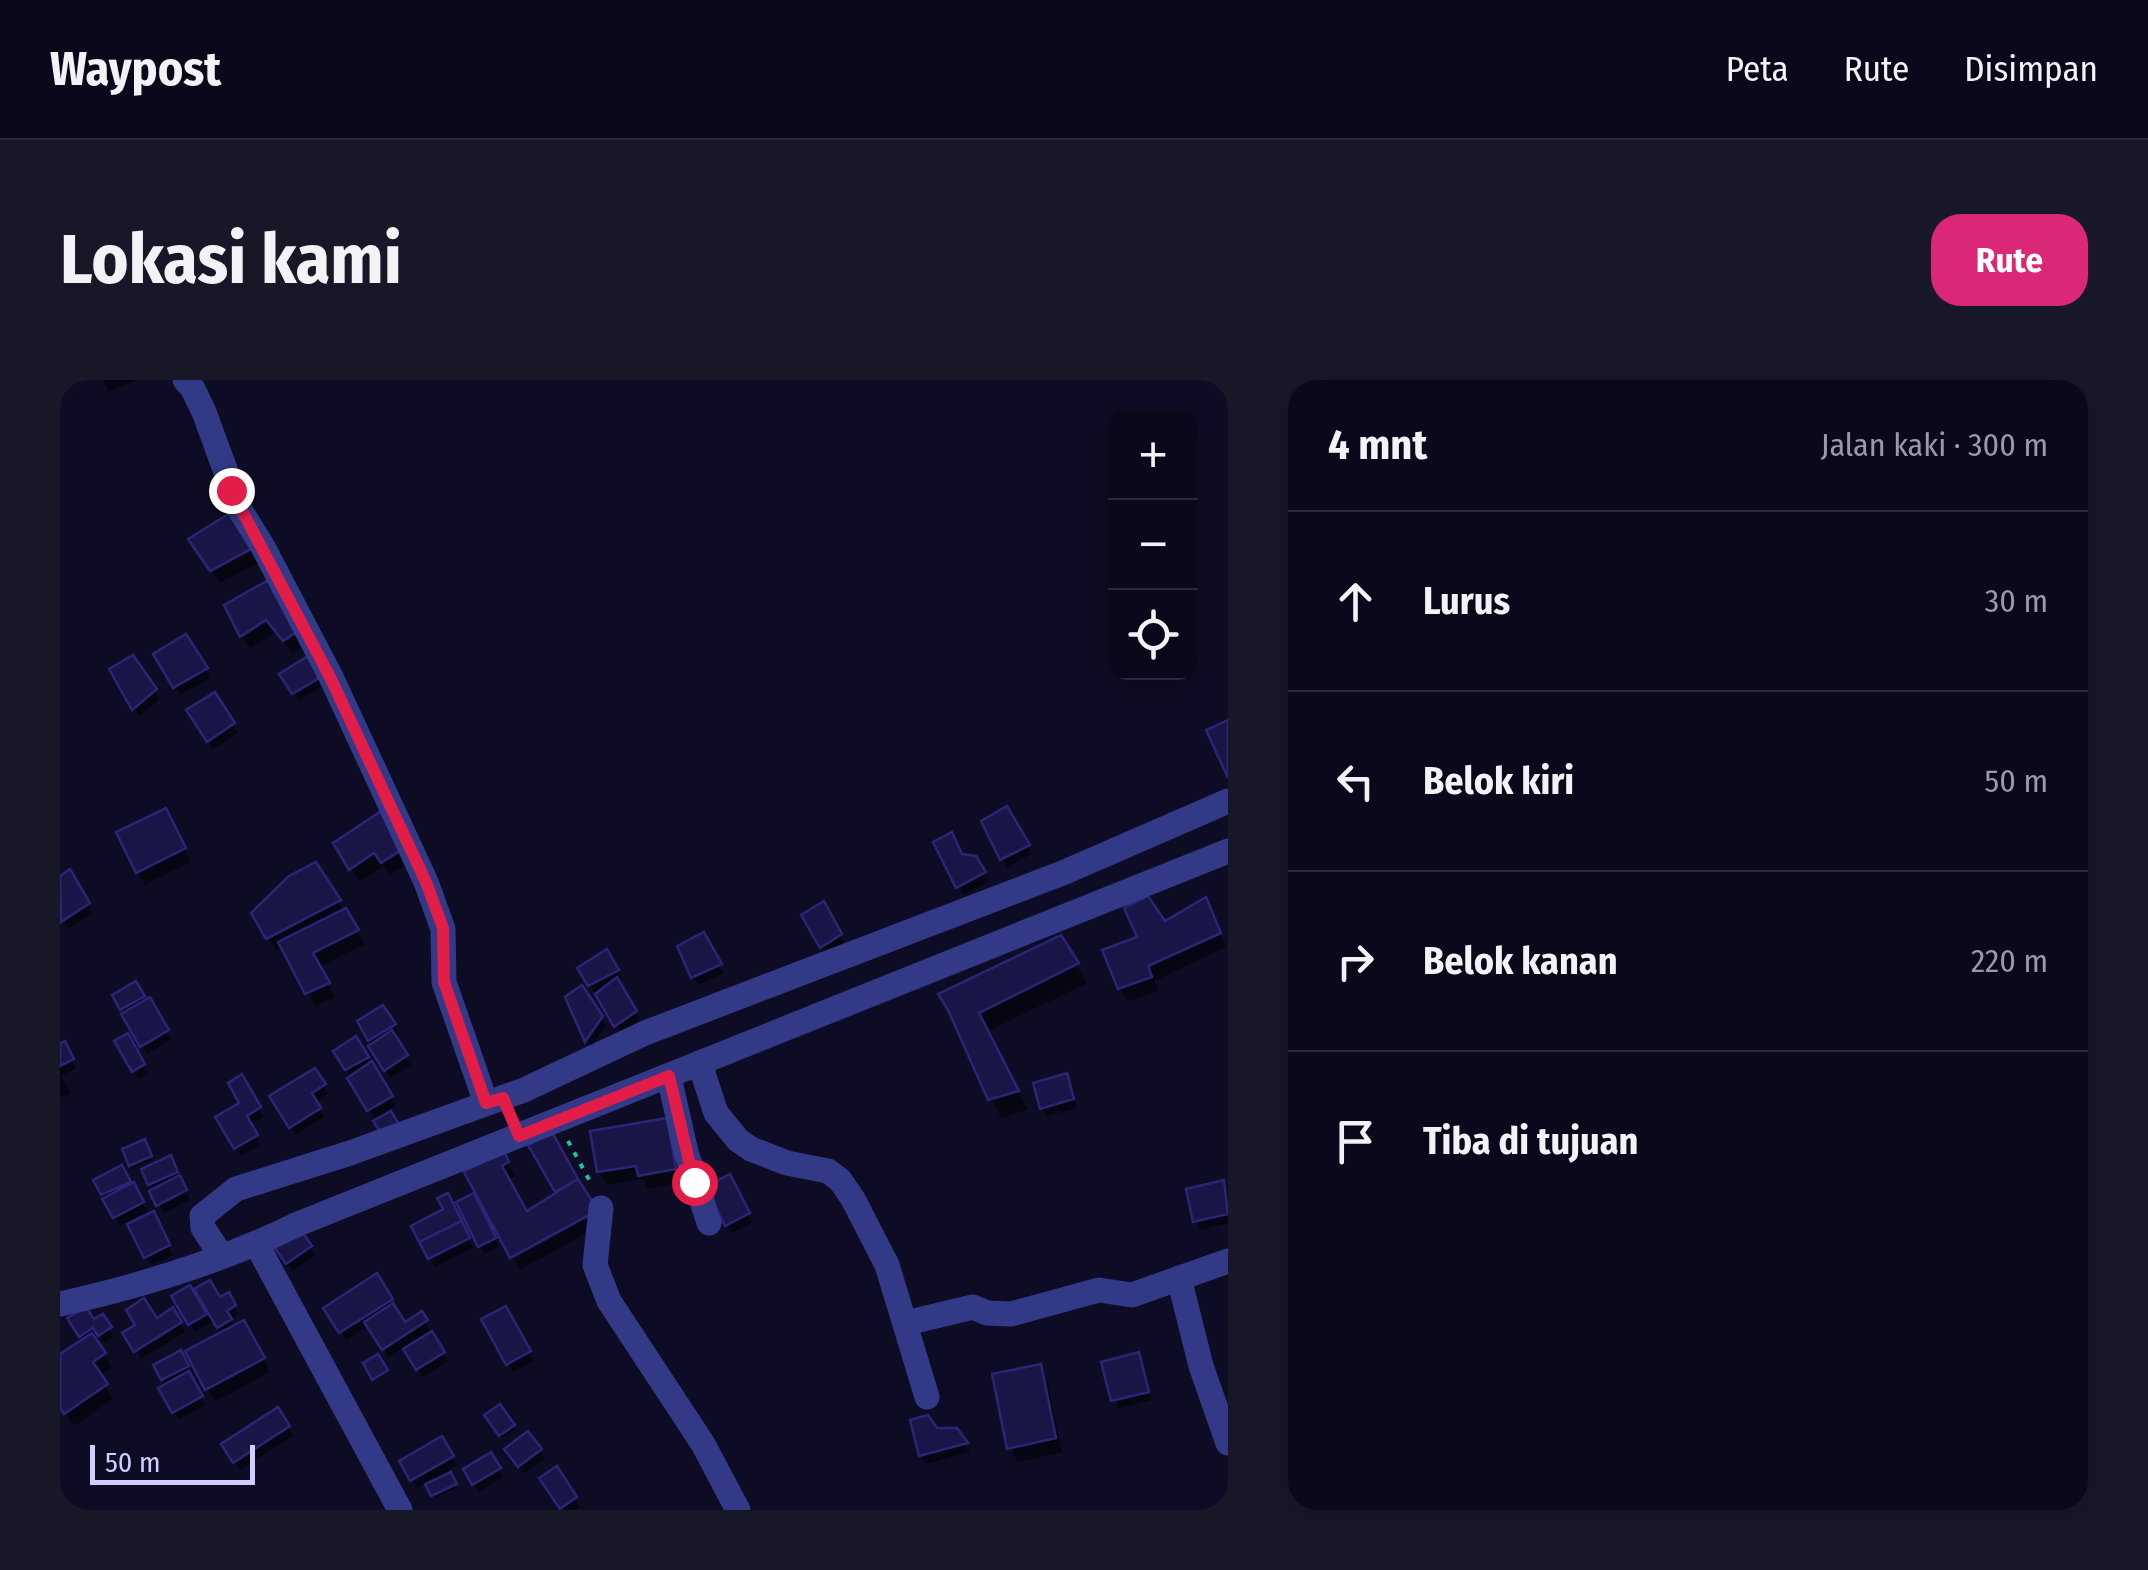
<!DOCTYPE html>
<html lang="id">
<meta charset="utf-8">
<style>
body{margin:0;font-family:"Fira Sans Condensed",sans-serif;background:#181728;color:#f1f3f6}
.controls{position:absolute;right:30px;top:30px;display:grid;overflow:hidden;border-radius:20px;box-shadow:0 5px 25px #0003}
.controls button{width:90px;height:90px;display:grid;place-items:center;padding:0;border:0;border-bottom:2px solid #2a2a3a;background:#0a091b;color:#f1f3f6;font:50px sans-serif}
.scale{position:absolute;left:30px;bottom:25px;width:165px;box-sizing:border-box;padding-left:10px;border:5px solid #cfcfff;border-top:0;font-size:28px;line-height:35px;white-space:nowrap;color:#cfcfff;-webkit-text-stroke:8px #0d0c24;paint-order:stroke}
.stop{position:absolute;width:30px;height:30px;margin:-22px;border:8px solid #e11d48;border-radius:50%;background:#fff}
.stop.end{background:#e11d48;border-color:#fff;box-shadow:0 2px 10px #0008}
.list{margin:0;padding:0;list-style:none}
h2{display:flex;justify-content:space-between;align-items:center;height:130px;margin:0;padding:0 40px;font-size:42px}
h2 small{font-size:32px;font-weight:400;color:#999aa3}
.list li{display:grid;grid-template-columns:65px 1fr auto;gap:30px;align-items:center;box-sizing:border-box;height:180px;padding:0 40px;border-top:2px solid #2a2a3a}
.list b{display:block;font-size:38px;white-space:nowrap}
.list em{font-size:32px;font-style:normal;color:#999aa3}
.icon{flex:none;width:55px;height:55px;fill:none;stroke:currentColor;stroke-width:2;stroke-linecap:round;stroke-linejoin:round}
.map{position:relative;flex:none;width:1168px;height:1130px;overflow:hidden;border-radius:30px}
header{display:flex;align-items:center;gap:60px;box-sizing:border-box;height:140px;padding:0 50px;background:#0a091b;border-bottom:2px solid #2a2a3a}
header strong{font-size:48px}
nav{display:flex;gap:55px;margin-inline-start:auto;font-size:35px}
.intro{display:flex;align-items:center;justify-content:space-between;box-sizing:border-box;height:240px;padding:0 60px}
h1{margin:0;font-size:70px}
.button{padding:25px 45px;border-radius:30px;background:#db2777;color:#fff;font-size:35px;font-weight:700}
main{display:flex;gap:60px;padding:0 60px}
aside{flex:1;background:#0a091b;border-radius:30px;box-shadow:0 5px 25px #0003}
.map>svg:first-child{display:block}
.shadow{fill:#0007}
.building{fill:#191647;stroke:#2b2575;stroke-width:2.5}
.lines{fill:none;stroke-linecap:round;stroke-linejoin:round}
.path{stroke:#22c0a2;stroke-width:4;stroke-dasharray:5 8;stroke-linecap:butt}
.minor{stroke:#323a88;stroke-width:25}
.route{stroke:#e11d48;stroke-width:12}
</style>
<header>
<strong>Waypost</strong>
<nav><a>Peta</a><a>Rute</a><a>Disimpan</a></nav>
</header>
<div class="intro"><h1>Lokasi kami</h1><a class="button">Rute</a></div>
<main>
<div class="map">
<svg width="1168" height="1130" viewBox="0 0 1168 1130">
<rect width="100%" height="100%" fill="#0d0c24"/>
<!-- shadow -->
<path class="shadow" d="M42,0h35v1l-28,10z
M174,133l29,48 -43,22 -21,-30z
M219,214l25,52 -12,7 -16,-21 -26,17 -8,-13z
M125,258l26,40 -31,17 -23,-40z
M247,279l17,27 -25,15 -17,-26z
M52,290l43,21 5,8 -21,18z
M154,315l24,38 -25,16 -24,-38z
M946,429l26,45 -25,13 -23,-45z
M325,432l22,52 -17,11 -6,-9 -25,16 -23,-38z
M113,444l18,38 -46,23 -7,-13z
M877,463l25,13 12,2 14,24 -25,13z
M255,485l50,79 -47,23 17,30 -20,9 -31,-59 -8,4 -22,-37z
M9,493l24,40 -25,16 -8,-13v-37z
M763,525l22,39 -18,11 -23,-39z
M1153,534l13,33 -72,34 4,10 -30,10 -8,-13 45,-63z
M643,555l21,38 -26,12 -5,-8z
M1000,558l27,45 -100,49 41,78 -27,8 -48,-102z
M546,573l16,26 -5,3 23,38 -19,14 -41,-65z
M75,604l10,18 4,-1 22,39 -24,14 -32,-58z
M522,608l24,38 -15,21 -23,-49z
M323,629l16,25 -5,3 17,28 -21,13 -30,-56z
M67,657l21,37 -9,5 -22,-37z
M295,659l41,67 -8,4 11,21 -12,9 -50,-88z
M4,664l12,24 -15,8 10,17 -11,5v-52z
M254,691l14,23 -13,8 9,15 -28,18 -24,-38z
M1006,696l11,32 -30,8 -5,-8z
M181,698l23,39 -15,8 11,20 -19,11 -22,-38 24,-14z
M491,755l26,47 -66,72 -44,-81 36,-19 12,22 -7,4 18,34 32,-20 -27,-48z
M614,755l8,48 -34,6 -5,-10 -36,6 -8,-13z
M84,763l8,17 -19,8 -8,-18z
M115,787l15,33 -27,13 -13,-29z
M61,788l26,43 -27,15 -23,-45z
M669,798l23,45 -20,10 -24,-45z
M1163,803l5,9v31l-27,7 -5,-9z
M413,816l26,51 -14,7 -5,-8z
M392,824l21,44 -38,19 -21,-40z
M537,833l6,11 -83,46 -6,-11z
M97,843l16,32 -22,10 -5,-8z
M250,867l5,9 -23,15 -12,-18z
M317,897l27,48 17,-10 27,47 -25,15 -19,-30 -15,10 -20,-32 -23,15 -19,-31z
M149,903l10,18 9,-5 11,18 -10,6 5,8 10,-5 26,49 -55,30 -27,-50 35,-18 -8,-13 -20,11 -21,-35 18,-4z
M445,929l29,52 -21,11 -29,-52z
M112,931l13,21 -44,27 -15,-25z
M42,937l12,20 -9,6 -5,-8 -6,4 18,29 -13,8 14,23 -39,27 -14,-21v-48l24,-16 -13,-22 22,4z
M120,974l25,51 -26,15 -17,-31 5,-3 -11,-20z
M1078,975l14,45 -34,9 -14,-46z
M980,987l7,13 15,72 -44,10 -8,-14z
M439,1027l16,23 -13,8 -15,-22z
M217,1031l16,25 -53,34 -16,-25z
M876,1051h20l15,21 -45,12 -5,-9z
M381,1059l16,27 -9,4 8,18 -21,10 -8,-15 -10,5 -15,-26z
M480,1071l4,8 -20,15 -12,-16z
M430,1075l13,22 -24,15 -13,-22z
M496,1090l24,37 -4,3h-14l-19,-31z
M0,1116h1l7,14h-8z"/>
<!-- building -->
<path class="building" d="M175,130l22,36 -47,25 -22,-32z
M212,198l26,53 -15,10 -17,-21 -26,17 -16,-32z
M126,254l22,34 -35,20 -20,-34z
M73,275l24,34 -25,21 -23,-41z
M248,276l13,21 -29,17 -13,-20z
M155,312l20,31 -28,19 -21,-32z
M1168,340v58l-22,-48z
M947,426l23,39 -30,15 -19,-39z
M106,428l20,40 -50,25 -20,-41z
M326,428l15,42 -20,13 -7,-10 -25,17 -16,-27z
M892,452l10,22 14,2 10,16 -30,16 -23,-46z
M256,482l25,38 -75,39 -15,-26 38,-37z
M10,489l20,34 -29,19 -1,-46z
M1088,516l17,25 41,-24 15,36 -73,33 4,11 -34,12 -16,-39 35,-13 -13,-29z
M764,521l18,33 -22,14 -19,-33z
M286,528l13,22 -46,23 17,30 -25,11 -27,-52z
M644,552l18,32 -31,14 -14,-32z
M1001,555l18,28 -100,50 40,78 -31,9 -40,-90 -10,-16z
M547,569l12,21 -31,16 -11,-18z
M557,597l20,34 -23,16 -19,-33z
M76,601l9,15 -25,14 -8,-15z
M522,605l21,31 -18,26 -20,-45z
M90,617l19,33 -29,17 -19,-33z
M323,625l13,19 -28,17 -11,-20z
M332,650l16,25 -24,16 -16,-25z
M68,653l17,31 -13,8 -18,-31z
M296,656l13,21 -24,13 -12,-19z
M5,661l9,18 -14,7v-23z
M312,681l21,35 -26,15 -20,-33z
M255,688l11,16 -14,9 9,15 -32,20 -20,-32z
M1007,693l7,26 -34,10 -7,-26z
M182,694l19,33 -14,9 11,19 -24,14 -19,-32 24,-14 -11,-20z
M331,731l9,15 -16,12 -11,-17z
M607,738l9,51 -38,7 -2,-10 -39,6 -7,-41z
M492,752l26,47 -23,13 -27,-47z
M85,759l7,17 -23,10 -7,-17z
M444,771l5,11 -7,4 25,45 51,-32 20,31 -88,48 -46,-86z
M111,775l7,17 -30,13 -7,-16z
M62,785l9,17 -30,13 -8,-15z
M670,794l20,39 -25,13 -20,-39z
M120,795l7,15 -31,16 -7,-15z
M1164,800l4,34 -35,8 -7,-33z
M74,802l10,20 -31,16 -11,-19z
M388,813l14,28 -43,21 -8,-16 32,-17 -6,-11z
M414,813l22,45 -18,9 -22,-45z
M94,831l16,34 -26,13 -17,-34z
M402,841l8,17 -42,21 -9,-17z
M238,846l14,20 -26,18 -14,-20z
M317,893l16,26 -54,34 -16,-25z
M150,900l10,17 9,-5 7,13 -9,6 5,8 -15,9 -23,-39z
M130,905l17,29 -19,11 -17,-29z
M84,918l13,20 16,-11 9,15 -48,30 -12,-19 13,-8 -9,-15z
M333,923l12,19 17,-11 6,9 -46,30 -18,-28z
M446,926l25,45 -25,14 -25,-46z
M26,927l8,12 9,-5 9,13 -14,9 -5,-8 -14,9 -12,-19z
M184,940l21,38 -60,32 -20,-39z
M372,951l13,21 -29,18 -13,-21z
M32,953l14,20 -13,9 15,22 -44,30 -4,-6v-54z
M121,970l8,16 -28,14 -8,-15z
M1079,972l10,40 -38,9 -10,-39z
M318,974l10,16 -16,10 -9,-17z
M981,984l15,74 -49,11 -15,-75z
M129,991l14,25 -31,17 -14,-25z
M440,1024l15,21 -16,11 -15,-21z
M218,1027l12,19 -57,37 -12,-19z
M868,1035l9,13h20l11,15 -49,13 -9,-36z
M468,1051l14,18 -24,18 -14,-18z
M382,1056l12,20 -44,25 -11,-20z
M431,1072l10,16 -29,17 -9,-16z
M497,1086l20,31 -17,12 -21,-31z
M391,1092l6,12 -26,12 -6,-12z"/>
<g class="lines">
<!-- path -->
<path class="path" d="M508,761l24,44"/>
<!-- minor -->
<path class="minor" d="M125,0l8,9 11,23 36,98 23,37 68,130 95,205 17,47 1,53 42,121
M640,684l16,49 22,27 13,9 36,14 41,8 12,9 13,19 34,66 40,132
M609,697l17,75 23,71
M541,828l-6,57 14,36 94,143 35,66
M197,865l143,265
M161,875l-18,-27 -1,-12 34,-27 114,-36 174,-63 121,-57 420,-161 163,-71
M1119,898l22,88 27,77
M0,924c81,-18 163,-43 238,-80l930,-373
M846,943l67,-16 14,6 24,1 88,-24 33,5 96,-34"/>
</g>
<g class="lines">
<!-- route -->
<path class="route" d="M171,110l99,187 96,205 17,46 1,54 42,121 17,-5 16,38 150,-60 25,106"/>
</g>
</svg>
<div class="controls">
<button>+</button>
<button>−</button>
<button><svg class="icon" aria-label="locate" viewBox="0 0 24 24"><circle cx="12" cy="12" r="6"/><path d="M12 2v4M12 18v4M2 12h4M18 12h4"/></svg></button>
</div>
<div class="scale">50 m</div>
<div class="stop" style="left:634px;top:802px"></div>
<div class="stop end" style="left:171px;top:110px"></div>
</div>
<aside>
<h2>4 mnt<small>Jalan kaki · 300 m</small></h2>
<ul class="list">
<li><svg class="icon" aria-label="ahead" viewBox="0 0 24 24"><path d="M12 20V5M6 11l6-6 6 6"/></svg><div><b>Lurus</b></div><em>30 m</em></li>
<li><svg class="icon" aria-label="left" viewBox="0 0 24 24"><path d="M17 20v-9H6M10 6l-5 5 5 5"/></svg><div><b>Belok kiri</b></div><em>50 m</em></li>
<li><svg class="icon" aria-label="right" viewBox="0 0 24 24"><path d="M7 20v-9h11M14 6l5 5-5 5"/></svg><div><b>Belok kanan</b></div><em>220 m</em></li>
<li><svg class="icon" aria-label="arrive" viewBox="0 0 24 24"><path d="M6 21V4h12l-3 4 3 4H6"/></svg><div><b>Tiba di tujuan</b></div></li>
</ul>
</aside>
</main>
